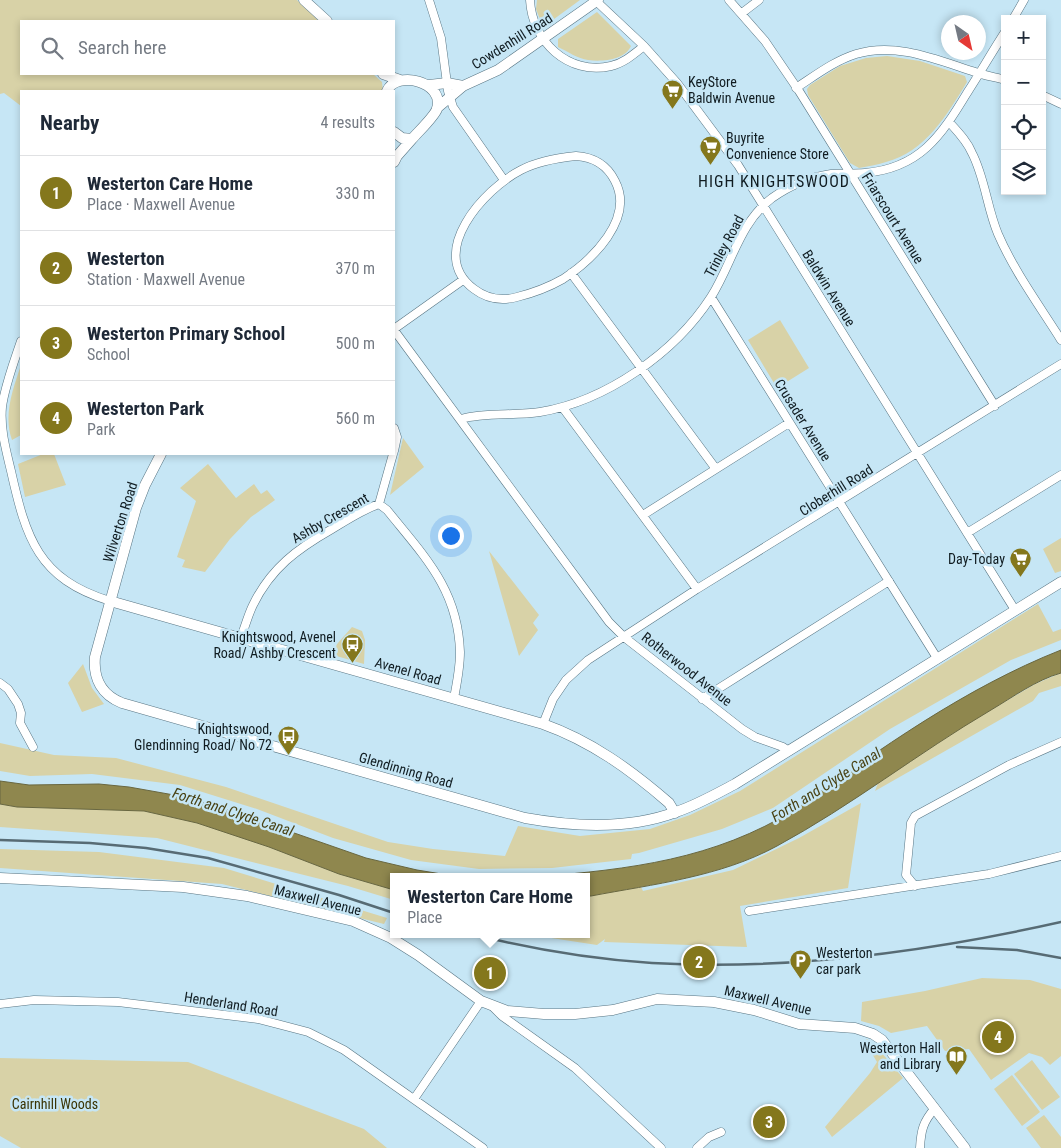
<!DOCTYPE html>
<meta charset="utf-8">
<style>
body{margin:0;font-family:"Roboto Condensed",sans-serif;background:#f6f6f7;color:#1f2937}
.controls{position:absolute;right:15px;top:15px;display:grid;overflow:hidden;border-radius:0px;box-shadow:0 2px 8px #0003}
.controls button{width:45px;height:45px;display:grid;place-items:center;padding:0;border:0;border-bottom:1px solid #e0e1e3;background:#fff;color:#1f2937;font:25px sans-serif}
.compass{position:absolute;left:941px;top:15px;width:45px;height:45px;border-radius:50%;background:#fff;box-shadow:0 2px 8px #0003;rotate:146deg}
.you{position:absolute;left:450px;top:535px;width:18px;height:18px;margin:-12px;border:4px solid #fff;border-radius:50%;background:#1a73e8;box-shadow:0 0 0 8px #1a73e833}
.badge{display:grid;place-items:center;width:32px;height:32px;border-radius:50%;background:#84771c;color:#fff;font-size:16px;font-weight:700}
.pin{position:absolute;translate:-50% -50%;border:2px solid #fff;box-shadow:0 1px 5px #0006}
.popup{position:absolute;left:390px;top:873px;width:200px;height:65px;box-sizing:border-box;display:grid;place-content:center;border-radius:0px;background:#fff;filter:drop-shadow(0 1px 4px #0005);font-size:16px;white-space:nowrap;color:#747a83}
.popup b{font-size:19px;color:#1f2937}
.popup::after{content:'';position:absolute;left:50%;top:100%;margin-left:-10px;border:10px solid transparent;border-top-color:#fff}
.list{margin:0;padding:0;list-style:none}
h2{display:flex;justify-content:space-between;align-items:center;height:65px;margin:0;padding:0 20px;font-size:21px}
h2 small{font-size:16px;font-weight:400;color:#747a83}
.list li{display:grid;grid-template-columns:32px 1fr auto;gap:15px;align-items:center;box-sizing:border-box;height:75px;padding:0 20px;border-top:1px solid #e0e1e3}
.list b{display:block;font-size:19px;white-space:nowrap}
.list p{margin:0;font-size:16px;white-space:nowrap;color:#747a83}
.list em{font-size:16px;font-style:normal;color:#747a83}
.icon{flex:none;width:28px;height:28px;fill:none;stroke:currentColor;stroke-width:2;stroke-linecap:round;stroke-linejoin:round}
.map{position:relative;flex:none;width:1061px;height:1148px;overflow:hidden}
.search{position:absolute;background:#fff;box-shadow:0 2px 8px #0003;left:20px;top:20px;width:375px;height:55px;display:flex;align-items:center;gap:12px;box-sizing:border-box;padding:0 18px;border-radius:0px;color:#747a83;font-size:19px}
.panel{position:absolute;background:#fff;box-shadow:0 2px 8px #0003;left:20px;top:90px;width:375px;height:365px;border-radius:0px}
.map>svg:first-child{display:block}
.green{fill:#d8d2a7}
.water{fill:#8f874e;stroke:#696740}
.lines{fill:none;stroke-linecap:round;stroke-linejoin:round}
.minor-casing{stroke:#587583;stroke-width:9}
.tertiary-casing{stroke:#587583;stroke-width:11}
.minor{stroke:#fff;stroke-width:8}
.tertiary{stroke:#fff;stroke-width:10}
.rail{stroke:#576b74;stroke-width:2.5}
.labels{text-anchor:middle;stroke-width:5;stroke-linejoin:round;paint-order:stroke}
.street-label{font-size:14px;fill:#101c21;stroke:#c6e6f5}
.poi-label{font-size:14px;fill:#101c21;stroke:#c6e6f5;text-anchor:end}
.park-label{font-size:14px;fill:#3a3303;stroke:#c6e6f5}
.water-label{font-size:15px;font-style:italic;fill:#494214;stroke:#c6e6f5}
.quarter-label{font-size:16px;letter-spacing:1px;fill:#101c21;stroke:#c6e6f5}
</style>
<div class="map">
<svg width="1061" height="1148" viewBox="0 0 1061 1148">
<rect width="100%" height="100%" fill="#c6e6f5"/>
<!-- green -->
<path class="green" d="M0,0h297l22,21h-298v53h352l9,8 1,9h-362v15l-17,-13 -4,1z
M537,0h43l-30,22h-9l-5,-13z
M597,12l34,34c-6,14 -29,16 -43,14 -10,-1 -21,-9 -30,-13v-8z
M887,56l33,5 45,15 2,6c-20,33 -42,70 -81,80 -9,3 -18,4 -27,6l-9,-5 -42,-68 -1,-6 3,-4 30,-19 26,-8z
M780,320l29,48 -32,20 -29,-48z
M21,365v70l-9,5c-9,-25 1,-51 9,-75z
M403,438l21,29 -34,28z
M43,454h11l12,31 -41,12 -7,-33z
M208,464l28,34 18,-14 7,10 6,-4 8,10 -24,17 -21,22 -25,33 -23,-5 3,-7 -8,-3 19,-56 -16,-13z
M1061,538v33l-6,2 -12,-24z
M489,551l50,64 -6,8 5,7 -19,26z
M1038,604l15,28 8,-3v11l-50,20 -121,69 -117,79 -51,21 -83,24 -7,1 -1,5 -79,9 -73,1 -68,-9 -78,-22 -76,-29 -77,-24 -88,-11 -62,2 -30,-5v-28l54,12 62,3 110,29 162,55 45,7 72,7 13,-30 62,10 70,-7 40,-14 50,-24z
M352,627l10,4 3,9 -1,24 -31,-9 4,-11z
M83,664l9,24 12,16 -22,8 -14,-29z
M1061,673v13l-22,7 -6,8 -158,90 3,-8 84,-56 73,-43z
M861,803l-13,85 -108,18 7,41 -143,-5 1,-3 -8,6 -72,-11h61v-38l55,-9 2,4 90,-21 66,-32z
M0,804l17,3 127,4 53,12 72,24 70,27 55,16v10l-46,-14 -191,-48 -157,-11z
M0,849l99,3 125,16 163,50 -3,6 -162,-40 -222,-16z
M982,978l48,2 31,9v67l-11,9 -8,-8 -13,-4 -38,27 -22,-31 -24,2 -18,-25 -36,7 -12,-7 -18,-5 1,-19 63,-11z
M867,1039l9,7 27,32 -71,59 -7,-10 45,-54 7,-11 -12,-20z
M0,1058l188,4 176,67 23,19h-366l-21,-12z
M1032,1060l28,37 -18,13 -28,-36z
M1012,1075l28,37 -18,14 -28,-37z
M1044,1115l17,22v11h-20l-15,-20z"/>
<!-- water -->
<path class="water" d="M1061,650v23c-25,7 -48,24 -70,37 -73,43 -140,96 -214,136 -57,31 -123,38 -186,50h-5v-19h-50c95,-8 177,-17 260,-68 84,-60 169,-121 265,-159z
M0,781l29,4 70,-1 30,3 45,8 37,9 155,54 51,12 43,7h-66v13l-55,-16 -70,-27 -72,-24 -53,-12 -127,-4 -17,-3z"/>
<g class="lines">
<defs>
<path id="minor" d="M429,0l12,38 7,53 5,16 51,73
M530,0c2,41 38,76 81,66 13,-3 23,-12 33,-20
M595,0l49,46 33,37 61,82 277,445
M729,0l36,41 34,50 196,315
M742,13l17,-13
M1013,19l11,-19
M796,88c20,-13 38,-27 60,-34 39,-12 79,5 116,17 10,4 22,6 33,9
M1042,95l19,9
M949,122c9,10 18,19 23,31 13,25 15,55 26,81 16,37 41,71 63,106
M576,156c17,1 31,9 39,25 20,38 -23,79 -52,98 -14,8 -30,14 -46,18 -15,4 -30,2 -43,-8 -48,-36 10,-100 47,-119 17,-9 36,-12 55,-14z
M571,273l145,196
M711,297l226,361
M394,329l69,-49
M394,330l215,292 15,15 118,92 13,8 28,10 6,4
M21,341c-7,21 -16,44 -19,66 -2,22 4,43 9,64 15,67 27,108 99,130
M563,408l134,181
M461,419c23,-7 53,-3 79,-7 66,-11 135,-59 171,-115 21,-33 28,-74 61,-99 17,-12 38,-21 59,-24 11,-1 23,0 34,-1 55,-5 76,-37 102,-80 13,-20 25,-41 38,-61
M394,428l3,9 -3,14
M379,504l14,-50
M643,515l146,-92
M967,533l94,-58
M241,637c4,-10 7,-22 12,-32 18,-37 44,-56 79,-76 15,-9 30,-19 47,-25l8,6c37,46 71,79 73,142 0,15 -3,31 -6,46
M0,683l8,6 10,15 3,9 -1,10 13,24
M702,699l187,-118
M543,724l10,-25 13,-19 22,-20 109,-71 364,-225
M915,886l-9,-11 5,-52 4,-7 94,-51 52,-23
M749,911l240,-37 72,-18
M0,1004l34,-4 84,2 140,17 50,13 36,18 139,98
M493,1007l9,9 73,52 86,80
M414,1099l67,-98
M697,1148l12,-11 12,-5
M920,1148c1,-18 3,-26 15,-40"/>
<path id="tertiary" d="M304,0l23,21
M383,74l17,6
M429,85l18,-2 16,3
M387,91c9,-21 58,-10 50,18 -3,8 -19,23 -25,30l-10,-1 -8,-6
M437,108l26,-22 35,-16 100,-70
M394,162l3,-6 15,-17
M161,454l-16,31 -9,23 -41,149c-2,22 7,38 27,46l403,115c50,9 103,12 151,-6 21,-7 40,-18 59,-28l326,-202
M110,601l433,123c48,17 88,46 126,79l6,10
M0,878l183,9 64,9 106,25 38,17 27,17 63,46 26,10 37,3h31l38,-4 44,-11 57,3 40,8 45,14 56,4 18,6 9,6 83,108"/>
</defs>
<!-- minor casing -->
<use href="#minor" class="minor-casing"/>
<!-- tertiary casing -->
<use href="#tertiary" class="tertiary-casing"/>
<!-- minor -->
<use href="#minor" class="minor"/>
<!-- tertiary -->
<use href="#tertiary" class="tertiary"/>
<!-- rail -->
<path class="rail" d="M0,840l90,3 56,5 62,10 131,37 55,18
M472,934c59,15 119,25 180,29 137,8 275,-11 409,-41
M957,947l60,3 44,8"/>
</g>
<!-- icons -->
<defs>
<symbol id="supermarket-pin" viewBox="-11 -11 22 30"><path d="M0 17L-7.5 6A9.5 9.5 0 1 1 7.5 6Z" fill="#84771c" stroke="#c6e6f5"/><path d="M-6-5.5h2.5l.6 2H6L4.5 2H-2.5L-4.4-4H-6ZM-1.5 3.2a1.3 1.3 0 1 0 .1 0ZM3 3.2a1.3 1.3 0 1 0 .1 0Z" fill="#fff"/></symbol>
<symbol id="bus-pin" viewBox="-11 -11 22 30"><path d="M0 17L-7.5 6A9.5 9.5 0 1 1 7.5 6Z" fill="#84771c" stroke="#c6e6f5"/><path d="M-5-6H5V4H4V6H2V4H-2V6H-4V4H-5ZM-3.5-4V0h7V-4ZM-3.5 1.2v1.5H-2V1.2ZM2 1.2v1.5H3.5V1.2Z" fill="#fff"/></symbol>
<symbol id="parking-pin" viewBox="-11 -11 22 30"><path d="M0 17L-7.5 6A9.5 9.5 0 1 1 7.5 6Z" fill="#84771c" stroke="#c6e6f5"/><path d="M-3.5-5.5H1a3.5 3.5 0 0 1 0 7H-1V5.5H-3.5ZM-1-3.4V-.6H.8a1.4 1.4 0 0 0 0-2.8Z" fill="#fff"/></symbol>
<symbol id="library-pin" viewBox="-11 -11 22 30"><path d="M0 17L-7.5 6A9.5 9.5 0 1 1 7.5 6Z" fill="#84771c" stroke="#c6e6f5"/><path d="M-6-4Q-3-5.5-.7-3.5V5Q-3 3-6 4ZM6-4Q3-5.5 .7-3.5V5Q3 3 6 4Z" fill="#fff"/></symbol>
</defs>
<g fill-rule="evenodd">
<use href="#supermarket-pin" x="660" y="78" width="25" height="34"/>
<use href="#supermarket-pin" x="698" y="134" width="25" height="34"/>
<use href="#supermarket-pin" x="1008" y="546" width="25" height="34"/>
<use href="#bus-pin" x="340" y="632" width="25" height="34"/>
<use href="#bus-pin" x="276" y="724" width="25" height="34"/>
<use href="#parking-pin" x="788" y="948" width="25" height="34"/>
<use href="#library-pin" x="944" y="1044" width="25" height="34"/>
</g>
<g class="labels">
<!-- street labels -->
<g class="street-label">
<text transform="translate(512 41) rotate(-32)" y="5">Cowdenhill Road</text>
<text transform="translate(893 218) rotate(58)" y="5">Friarscourt Avenue</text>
<text transform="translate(724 246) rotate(-62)" y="5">Trinley Road</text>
<text transform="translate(829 288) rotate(58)" y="5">Baldwin Avenue</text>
<text transform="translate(803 420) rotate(58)" y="5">Crusader Avenue</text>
<text transform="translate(836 490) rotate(-32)" y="5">Cloberhill Road</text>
<text transform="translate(330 518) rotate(-30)" y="5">Ashby Crescent</text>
<text transform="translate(120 522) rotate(-72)" y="5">Wilverton Road</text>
<text transform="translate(687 669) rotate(38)" y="5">Rotherwood Avenue</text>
<text transform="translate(408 671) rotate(16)" y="5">Avenel Road</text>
<text transform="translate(406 770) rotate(16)" y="5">Glendinning Road</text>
<text transform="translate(318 900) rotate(14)" y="5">Maxwell Avenue</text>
<text transform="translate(768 1000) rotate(13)" y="5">Maxwell Avenue</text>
<text transform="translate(231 1004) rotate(9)" y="5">Henderland Road</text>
</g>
<!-- poi labels -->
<g class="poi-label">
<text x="688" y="87" text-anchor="start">KeyStore<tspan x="688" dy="16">Baldwin Avenue</tspan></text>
<text x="726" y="143" text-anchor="start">Buyrite<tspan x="726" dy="16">Convenience Store</tspan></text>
<text x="1005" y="564">Day-Today</text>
<text x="336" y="642">Knightswood, Avenel<tspan x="336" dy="16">Road/ Ashby Crescent</tspan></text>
<text x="272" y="734">Knightswood,<tspan x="272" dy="16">Glendinning Road/ No 72</tspan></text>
<text x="816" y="958" text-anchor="start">Westerton<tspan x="816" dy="16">car park</tspan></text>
<text x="941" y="1053">Westerton Hall<tspan x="941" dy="16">and Library</tspan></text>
</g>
<!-- park labels -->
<g class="park-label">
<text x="55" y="1109">Cairnhill Woods</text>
</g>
<!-- water labels -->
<g class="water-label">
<text transform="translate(826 785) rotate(-32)" y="5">Forth and Clyde Canal</text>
<text transform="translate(233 812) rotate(18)" y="5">Forth and Clyde Canal</text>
</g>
<!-- quarter labels -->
<g class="quarter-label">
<text x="774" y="187">HIGH KNIGHTSWOOD</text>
</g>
</g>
</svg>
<div class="controls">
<button>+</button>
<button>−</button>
<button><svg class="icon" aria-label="locate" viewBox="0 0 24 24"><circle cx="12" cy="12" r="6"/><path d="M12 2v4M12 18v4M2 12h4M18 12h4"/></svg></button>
<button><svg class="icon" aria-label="layers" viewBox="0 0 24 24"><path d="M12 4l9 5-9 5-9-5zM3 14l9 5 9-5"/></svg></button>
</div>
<svg class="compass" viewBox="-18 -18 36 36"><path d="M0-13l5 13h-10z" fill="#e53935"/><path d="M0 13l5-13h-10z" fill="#747a83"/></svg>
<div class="you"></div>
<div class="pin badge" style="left:490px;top:973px">1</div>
<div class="popup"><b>Westerton Care Home</b>Place</div>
<div class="pin badge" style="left:699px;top:962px">2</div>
<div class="pin badge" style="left:769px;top:1122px">3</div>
<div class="pin badge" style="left:998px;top:1037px">4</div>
<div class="search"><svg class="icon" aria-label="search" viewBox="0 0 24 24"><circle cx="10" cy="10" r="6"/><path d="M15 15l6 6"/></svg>Search here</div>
<section class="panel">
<h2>Nearby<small>4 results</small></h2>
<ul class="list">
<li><span class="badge">1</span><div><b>Westerton Care Home</b><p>Place · Maxwell Avenue</p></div><em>330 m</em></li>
<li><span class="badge">2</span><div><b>Westerton</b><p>Station · Maxwell Avenue</p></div><em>370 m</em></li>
<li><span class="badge">3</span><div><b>Westerton Primary School</b><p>School</p></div><em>500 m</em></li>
<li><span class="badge">4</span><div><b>Westerton Park</b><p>Park</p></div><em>560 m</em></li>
</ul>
</section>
</div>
